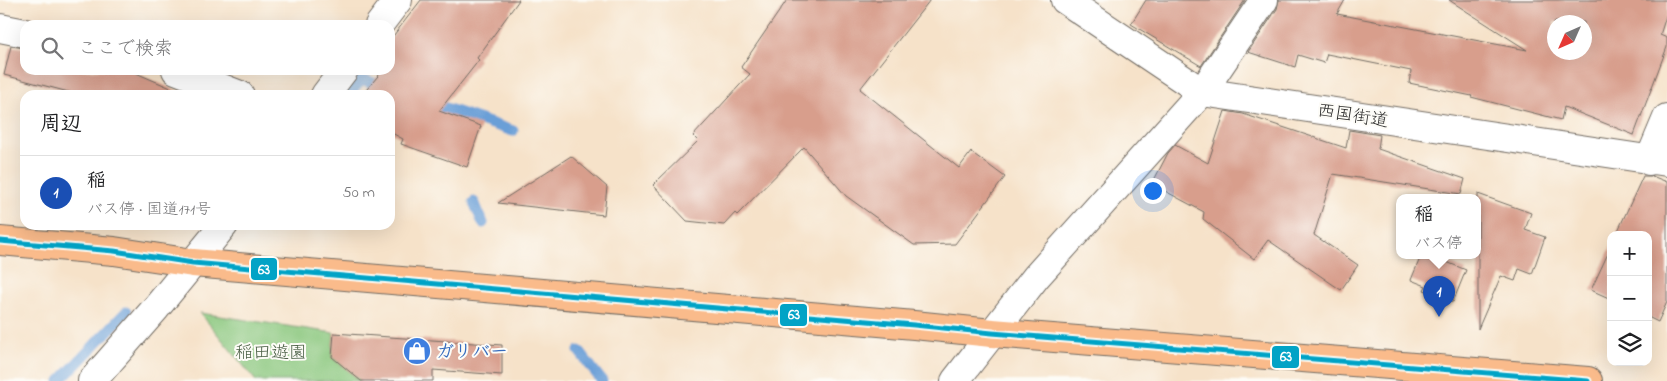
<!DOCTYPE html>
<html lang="ja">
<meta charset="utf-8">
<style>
body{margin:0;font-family:"Indie Flower","Klee One",sans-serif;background:#f6f6f6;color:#202124}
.controls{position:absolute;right:15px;bottom:15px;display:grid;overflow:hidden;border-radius:10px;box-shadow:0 5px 20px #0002}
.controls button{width:45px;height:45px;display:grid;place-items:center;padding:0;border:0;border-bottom:1px solid #e0e0e0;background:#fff;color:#202124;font:25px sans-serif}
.compass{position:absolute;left:1547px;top:15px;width:45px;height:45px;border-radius:50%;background:#fff;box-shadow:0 5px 20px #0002;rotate:225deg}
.you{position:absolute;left:1152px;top:190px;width:18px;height:18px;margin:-12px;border:4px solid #fff;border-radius:50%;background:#1a73e8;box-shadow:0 0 0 8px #1a73e833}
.badge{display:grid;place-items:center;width:32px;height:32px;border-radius:50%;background:#2563eb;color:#fff;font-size:16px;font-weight:700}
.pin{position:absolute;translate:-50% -41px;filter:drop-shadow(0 1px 2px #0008)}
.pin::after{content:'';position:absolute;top:26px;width:18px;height:15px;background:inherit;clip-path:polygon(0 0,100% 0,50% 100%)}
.popup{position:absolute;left:1396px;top:194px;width:85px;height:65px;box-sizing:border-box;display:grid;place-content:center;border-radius:10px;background:#fff;filter:drop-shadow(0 1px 4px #0005);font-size:16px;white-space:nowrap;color:#757577}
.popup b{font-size:19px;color:#202124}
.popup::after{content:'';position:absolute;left:50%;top:100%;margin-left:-10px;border:10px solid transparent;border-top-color:#fff}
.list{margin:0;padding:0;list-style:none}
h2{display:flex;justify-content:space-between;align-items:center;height:65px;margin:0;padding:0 20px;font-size:21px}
h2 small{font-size:16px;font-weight:400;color:#757577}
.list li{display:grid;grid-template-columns:32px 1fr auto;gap:15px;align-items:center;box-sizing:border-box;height:75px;padding:0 20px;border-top:1px solid #e0e0e0}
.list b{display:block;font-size:19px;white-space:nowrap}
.list p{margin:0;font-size:16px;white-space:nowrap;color:#757577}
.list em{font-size:16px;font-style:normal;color:#757577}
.icon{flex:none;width:28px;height:28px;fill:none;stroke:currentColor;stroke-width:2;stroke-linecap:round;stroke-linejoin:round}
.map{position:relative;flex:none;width:1667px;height:381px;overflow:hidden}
.search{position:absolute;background:#fff;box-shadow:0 5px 20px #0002;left:20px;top:20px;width:375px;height:55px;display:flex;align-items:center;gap:12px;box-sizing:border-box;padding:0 18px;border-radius:15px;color:#757577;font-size:19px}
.panel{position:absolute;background:#fff;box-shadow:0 5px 20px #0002;left:20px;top:90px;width:375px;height:140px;border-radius:15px}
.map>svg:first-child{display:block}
.green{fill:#88c67c;stroke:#5a7854}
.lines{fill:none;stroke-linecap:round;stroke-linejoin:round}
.stream{stroke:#6b9fd7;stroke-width:11}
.building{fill:#d89e8c;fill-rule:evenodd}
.minor-casing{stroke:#726b62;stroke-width:30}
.highway-casing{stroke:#726b62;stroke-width:30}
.minor{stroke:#fff;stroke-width:28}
.highway{stroke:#fabb8b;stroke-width:28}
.bus-1-casing{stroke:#fdfcf7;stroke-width:9}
.bus-1{stroke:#02a3c6;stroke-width:5}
.labels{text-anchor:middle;stroke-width:4;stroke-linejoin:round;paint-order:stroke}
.street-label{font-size:18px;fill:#2b2b2b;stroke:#fdfcf7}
.shop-label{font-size:18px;font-weight:bold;fill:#366cbe;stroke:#fdfcf7;text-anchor:start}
.park-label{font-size:18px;fill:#4c6147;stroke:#fdfcf7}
.line-badge{stroke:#fdfcf7;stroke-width:2}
.badge-label{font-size:14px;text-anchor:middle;font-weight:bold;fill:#fff}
</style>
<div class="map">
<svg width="1667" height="381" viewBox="0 0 1667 381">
<rect width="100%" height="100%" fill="#fdfcf7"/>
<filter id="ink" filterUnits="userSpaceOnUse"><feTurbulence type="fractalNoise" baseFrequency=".02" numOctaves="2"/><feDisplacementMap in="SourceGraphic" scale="10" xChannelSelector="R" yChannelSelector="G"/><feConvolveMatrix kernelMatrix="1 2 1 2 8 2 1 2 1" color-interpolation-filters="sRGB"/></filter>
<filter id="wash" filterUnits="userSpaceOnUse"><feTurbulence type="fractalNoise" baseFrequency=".0096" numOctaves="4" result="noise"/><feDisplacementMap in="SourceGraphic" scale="20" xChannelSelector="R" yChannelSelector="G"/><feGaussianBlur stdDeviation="1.12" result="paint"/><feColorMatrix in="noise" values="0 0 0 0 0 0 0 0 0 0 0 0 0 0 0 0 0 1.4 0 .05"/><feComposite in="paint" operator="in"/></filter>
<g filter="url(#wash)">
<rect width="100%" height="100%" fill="#f6e2c9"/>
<!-- green -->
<path class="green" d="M200,313l134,20 -2,24 29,24h-105z"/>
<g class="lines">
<!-- stream -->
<path class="stream" d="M347,95l15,-16 25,9
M428,102l85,29
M474,202l9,21
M579,351l23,30
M60,381l66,-69"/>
</g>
<g id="blocks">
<!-- building -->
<path class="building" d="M421,0h98l-42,58 2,2 -40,51 42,15 -14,41 -66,-23 2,-5 -13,-7v-37h-28l21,-25h7v-30z
M787,0h143l-70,89 99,79 12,-16 34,25 -50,67 -41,1 -68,-49 -42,-49 -67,68 -2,-2 -11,12 -37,-4 -34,-36 45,-44 -5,-5 57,-62 -9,-7z
M1146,0h99l-44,66 -70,-42z
M1279,0h66l-8,14 190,36 -78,-50h218v13l-7,22 7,3v9l-33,88 -70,-28 -3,13 -90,-23 1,-1 -63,-13 2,-12 -84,-17 -3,9 -26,-8 -3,12 -47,-15 29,-43zM1554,22h30v30h-30z
M11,46l14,2v22h104l58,25h-107l-76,-20z
M1225,111l18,3 103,34 3,-18 31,5 -2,14 87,30 -4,15 -128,-20 -19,61 44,30 -17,25 -73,-50 -14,19 -51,-40 1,-7 -52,-28 16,-31 7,-8 33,18z
M571,156l36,31 -3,28 -106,-12z
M1643,176h9l15,6v120l-9,20 -10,-5v-82h-32z
M1478,194l53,19 -6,17 20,7 -13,37 -13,-5 -4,12 -14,-5 -23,53z
M1611,247v52l-20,-9z
M1421,256h11l34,14 -13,32 -29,-12 2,-4 -15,-6z
M334,333l168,12v30l-69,-5v11h-72l-29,-24z"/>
</g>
</g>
<g filter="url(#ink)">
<use href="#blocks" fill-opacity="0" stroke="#726b62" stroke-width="1"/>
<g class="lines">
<defs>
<path id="minor" d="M1065,0l137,92 465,70
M379,25l19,-25
M0,28l25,5
M176,70l64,25
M325,95l19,-25
M1649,161l18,-43
M92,381l64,-73 68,-83
M955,381l81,-104 166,-185 62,-92"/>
<path id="highway" d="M0,241l114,10 79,12 721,62 78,8 596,48"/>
</defs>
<!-- minor casing -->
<use href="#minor" class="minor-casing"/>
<!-- highway casing -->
<use href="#highway" class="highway-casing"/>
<!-- minor -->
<use href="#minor" class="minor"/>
<!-- highway -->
<use href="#highway" class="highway"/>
<defs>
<path id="bus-1" d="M0,241l114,10 79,12 721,62 78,8 596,48"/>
</defs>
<!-- bus-1 casing -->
<use href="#bus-1" class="bus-1-casing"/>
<!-- bus-1 -->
<use href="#bus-1" class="bus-1"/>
</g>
</g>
<!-- icons -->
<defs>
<symbol id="shop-disc" viewBox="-11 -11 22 22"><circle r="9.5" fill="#3f7fe0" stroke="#fdfcf7"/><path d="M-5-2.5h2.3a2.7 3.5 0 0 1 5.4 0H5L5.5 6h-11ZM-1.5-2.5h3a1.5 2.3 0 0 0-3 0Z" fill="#fff"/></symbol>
</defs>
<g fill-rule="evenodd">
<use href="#shop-disc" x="401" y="335" width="32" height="32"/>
</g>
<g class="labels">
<!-- street labels -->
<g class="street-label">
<text transform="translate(1353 115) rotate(9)" y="6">西国街道</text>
</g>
<!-- shop labels -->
<g class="shop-label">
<text x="436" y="357">ガリバー</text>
</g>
<!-- park labels -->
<g class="park-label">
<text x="271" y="358">稲田遊園</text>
</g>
</g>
<g class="line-badge">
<rect x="250" y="257" width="28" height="24" rx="5" fill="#02a3c6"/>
<rect x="779" y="303" width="29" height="24" rx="5" fill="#02a3c6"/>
<rect x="1271" y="345" width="29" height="24" rx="5" fill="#02a3c6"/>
</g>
<g class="badge-label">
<text x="264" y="274">63</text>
<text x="794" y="319">63</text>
<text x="1286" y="361">63</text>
</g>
</svg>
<div class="controls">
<button>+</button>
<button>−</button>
<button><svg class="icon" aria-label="layers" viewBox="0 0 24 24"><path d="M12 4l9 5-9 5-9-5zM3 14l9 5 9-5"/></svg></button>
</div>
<svg class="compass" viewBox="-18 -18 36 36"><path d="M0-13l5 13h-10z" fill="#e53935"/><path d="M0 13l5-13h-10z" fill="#757577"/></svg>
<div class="you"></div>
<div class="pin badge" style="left:1439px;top:317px;background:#1a4fb4">1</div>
<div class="popup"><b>稲</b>バス停</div>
<div class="search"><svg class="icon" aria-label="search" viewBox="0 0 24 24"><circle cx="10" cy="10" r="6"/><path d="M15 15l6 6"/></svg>ここで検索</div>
<section class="panel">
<h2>周辺<small></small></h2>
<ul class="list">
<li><span class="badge" style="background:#1a4fb4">1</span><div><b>稲</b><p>バス停 · 国道171号</p></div><em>50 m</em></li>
</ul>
</section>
</div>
